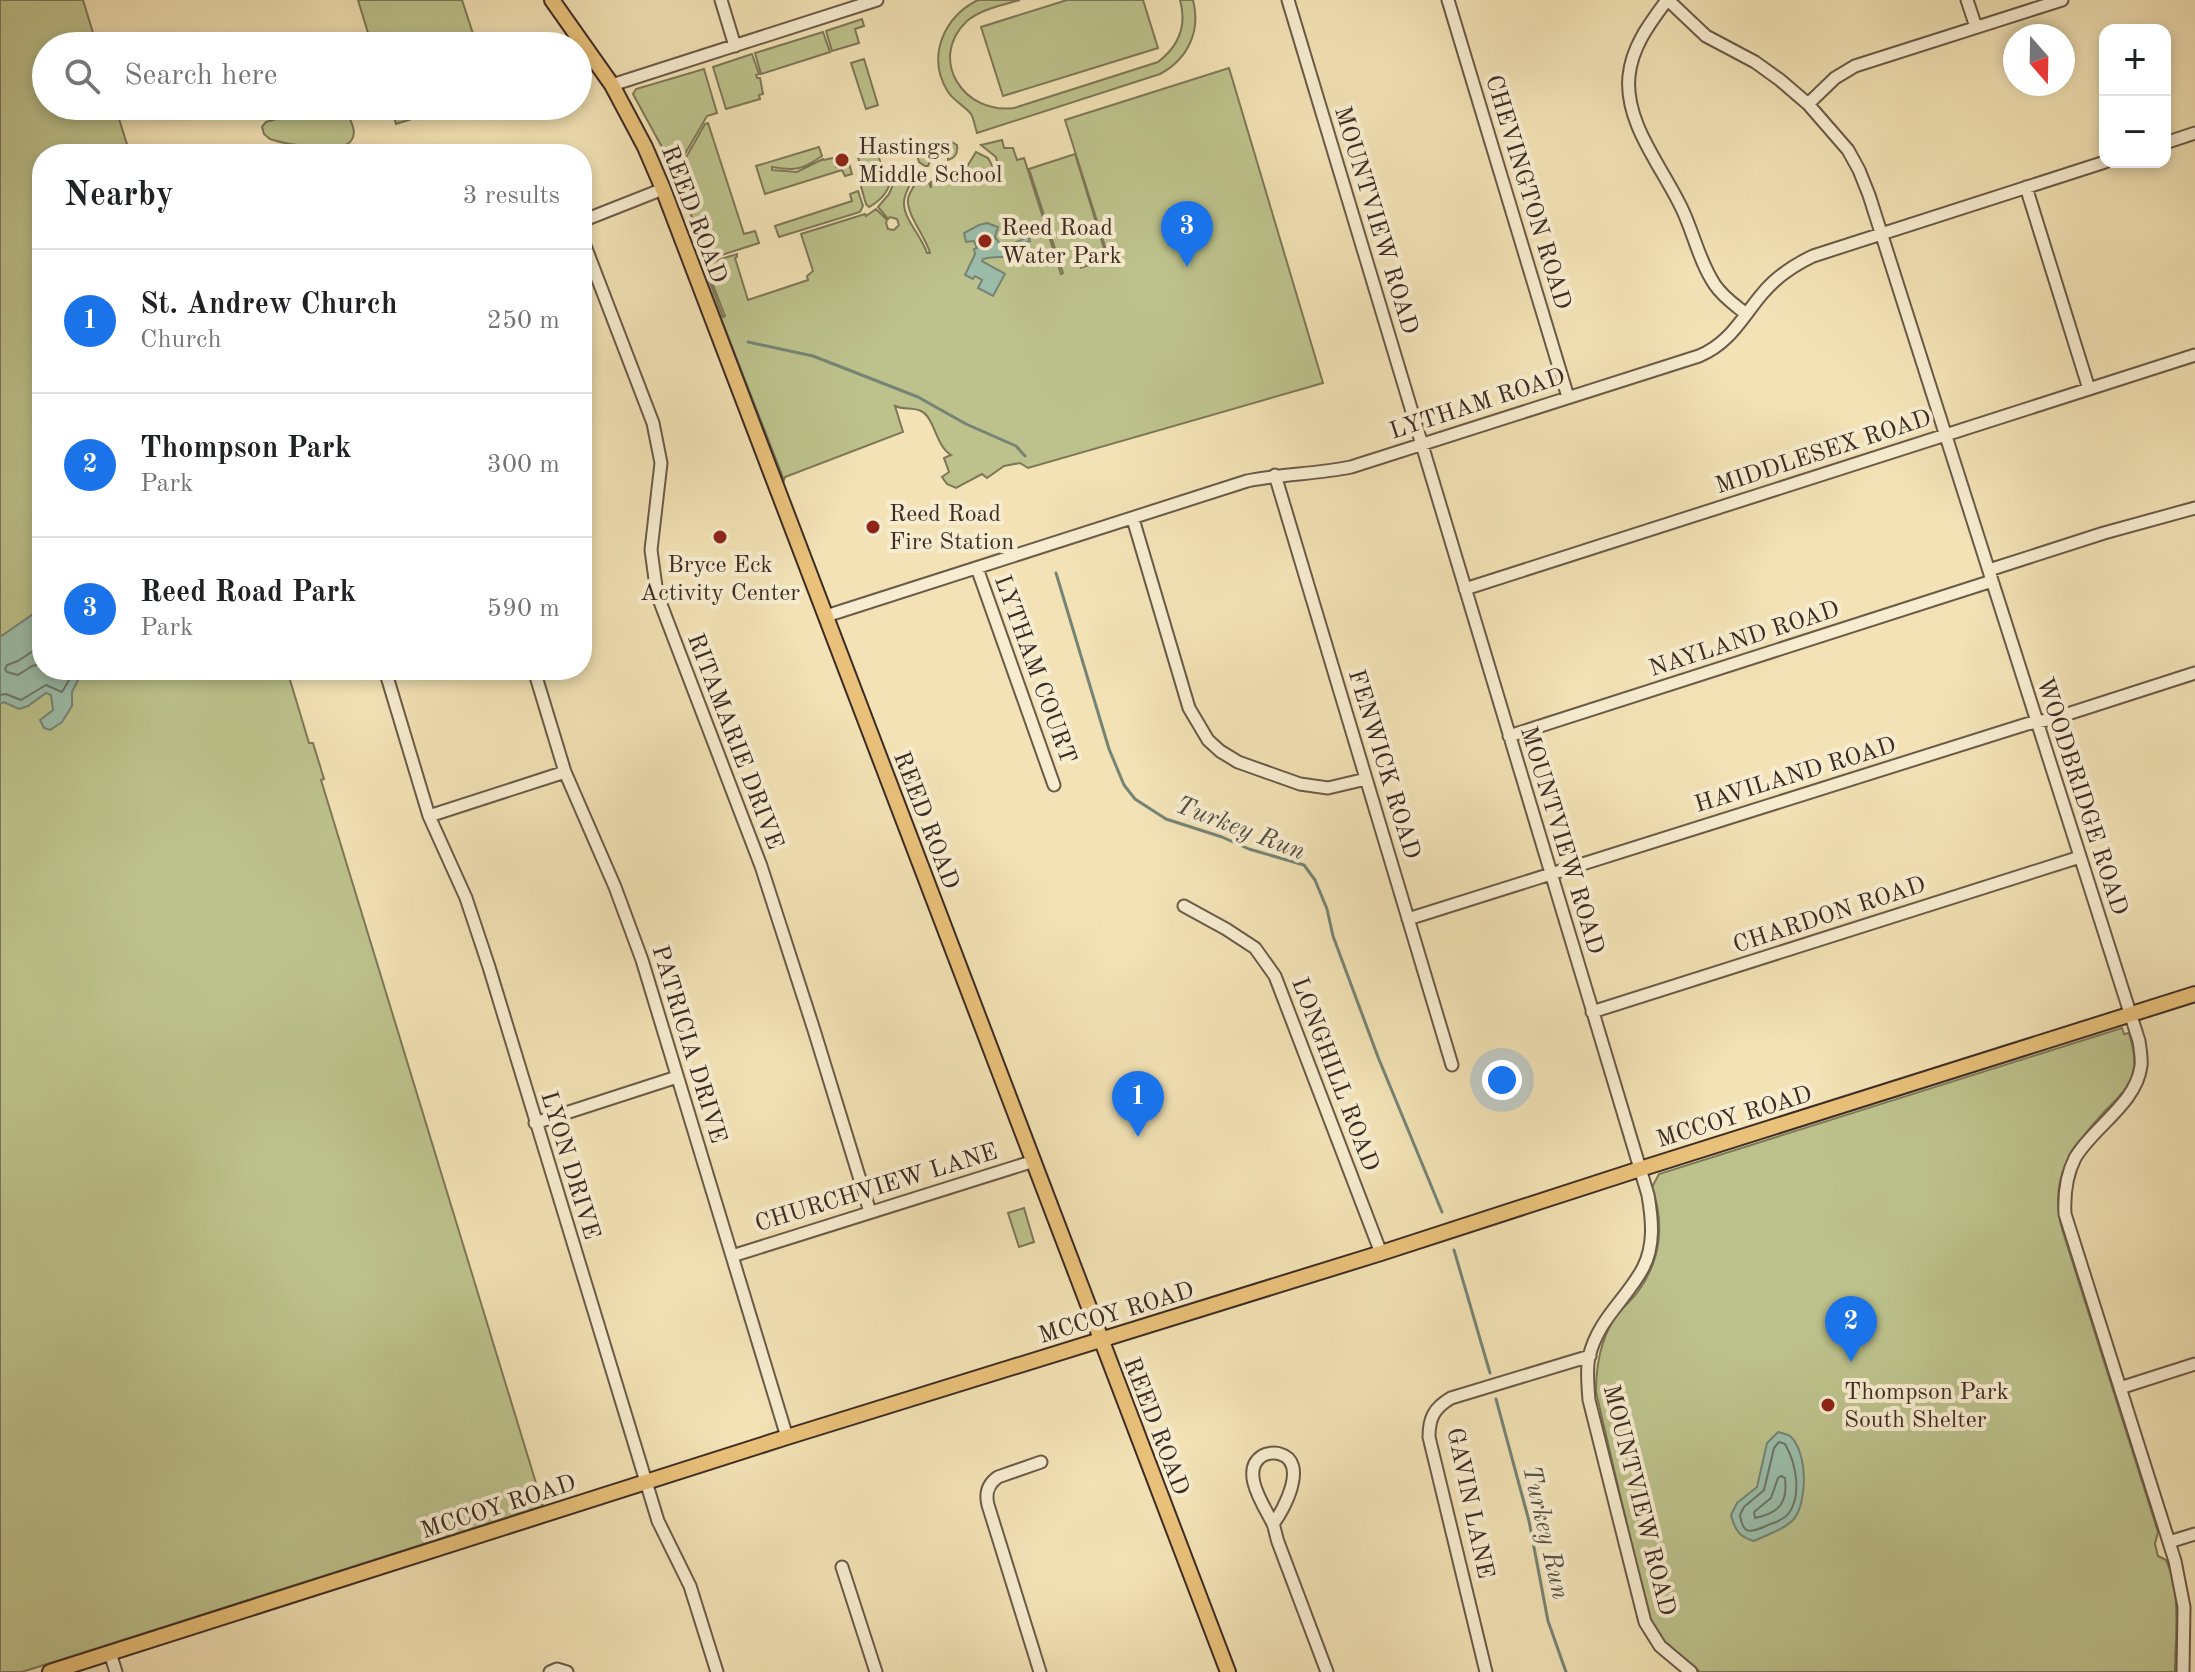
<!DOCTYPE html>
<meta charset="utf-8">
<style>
body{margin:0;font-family:"Old Standard TT",serif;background:#f6f6f6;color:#202124}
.controls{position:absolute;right:24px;top:24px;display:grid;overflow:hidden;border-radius:16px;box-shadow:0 4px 12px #0003}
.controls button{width:72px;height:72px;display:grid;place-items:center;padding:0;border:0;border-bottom:2px solid #e0e0e0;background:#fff;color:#202124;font:40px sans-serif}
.compass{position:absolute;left:2003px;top:24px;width:72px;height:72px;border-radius:50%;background:#fff;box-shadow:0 4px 12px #0003;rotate:160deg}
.you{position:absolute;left:1502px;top:1080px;width:28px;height:28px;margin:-20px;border:6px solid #fff;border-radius:50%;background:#1a73e8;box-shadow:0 0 0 12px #1a73e833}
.badge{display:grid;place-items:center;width:52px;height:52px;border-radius:50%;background:#1a73e8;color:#fff;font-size:26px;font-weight:700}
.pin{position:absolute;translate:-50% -66px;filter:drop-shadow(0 2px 4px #0008)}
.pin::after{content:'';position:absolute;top:42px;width:28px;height:24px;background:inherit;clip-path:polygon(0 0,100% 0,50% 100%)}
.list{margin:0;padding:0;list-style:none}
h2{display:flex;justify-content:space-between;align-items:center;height:104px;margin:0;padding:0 32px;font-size:34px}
h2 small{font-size:26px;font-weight:400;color:#757577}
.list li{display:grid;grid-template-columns:52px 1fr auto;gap:24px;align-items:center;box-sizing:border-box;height:144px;padding:0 32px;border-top:2px solid #e0e0e0}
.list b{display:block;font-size:30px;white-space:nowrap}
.list p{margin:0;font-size:26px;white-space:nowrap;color:#757577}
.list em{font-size:26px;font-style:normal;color:#757577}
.icon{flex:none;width:44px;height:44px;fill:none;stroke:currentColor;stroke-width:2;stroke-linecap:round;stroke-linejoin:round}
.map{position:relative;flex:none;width:2195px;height:1672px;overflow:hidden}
.search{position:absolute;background:#fff;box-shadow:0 4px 12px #0003;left:32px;top:32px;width:560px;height:88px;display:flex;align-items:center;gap:20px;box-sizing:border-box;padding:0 28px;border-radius:44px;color:#757577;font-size:30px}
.panel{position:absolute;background:#fff;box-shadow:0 4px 12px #0003;left:32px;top:144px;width:560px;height:536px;border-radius:32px}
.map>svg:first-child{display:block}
.green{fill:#bdc28c;stroke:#7d7758;stroke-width:2}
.water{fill:#9bbeab;stroke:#758475;stroke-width:2}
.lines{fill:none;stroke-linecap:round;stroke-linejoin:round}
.shore{stroke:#6c7568;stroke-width:2}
.stream{stroke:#758475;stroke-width:3}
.minor-casing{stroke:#6a5a49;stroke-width:15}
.major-casing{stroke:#3d2c25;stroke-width:18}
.minor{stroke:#f7eccf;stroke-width:11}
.major{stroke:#e9c17a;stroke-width:14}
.poi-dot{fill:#8f2418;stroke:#f7eccf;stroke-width:3}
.labels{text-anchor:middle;stroke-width:8;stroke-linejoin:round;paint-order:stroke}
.poi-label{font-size:24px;fill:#3d2c25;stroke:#f7eccf;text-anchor:start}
.street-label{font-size:24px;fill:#3d2c25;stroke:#f7eccf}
.water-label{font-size:26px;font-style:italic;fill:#545046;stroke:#f7eccf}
</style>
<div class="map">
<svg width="2195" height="1672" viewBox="0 0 2195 1672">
<rect width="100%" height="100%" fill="#f2e2b5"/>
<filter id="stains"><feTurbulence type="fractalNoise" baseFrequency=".0025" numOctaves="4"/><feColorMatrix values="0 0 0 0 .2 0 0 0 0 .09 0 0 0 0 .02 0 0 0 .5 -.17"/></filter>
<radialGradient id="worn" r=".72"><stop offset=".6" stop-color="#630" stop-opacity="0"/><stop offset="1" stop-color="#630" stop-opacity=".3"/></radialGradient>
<!-- green -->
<path class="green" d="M0,0h83l14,46h-51v60h69l15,48h-88v516h245l22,73h4l11,36 -3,1 222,726 -521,166h-22z
M358,0h104l15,46h-105z
M978,0h42c-17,5 -39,9 -53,21 -40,38 -3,94 47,87l144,-46c21,-16 29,-37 22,-62h13c8,31 -5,59 -33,74l-183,59c-2,-6 -3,-14 -6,-19 -5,-7 -17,-13 -23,-22 -22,-35 -4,-76 30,-92z
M1067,0h76l15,48 -155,48 -22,-69z
M862,19l2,7 -9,3 4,14 -27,8 -6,-20z
M823,32l7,20 -69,22 -6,-21z
M752,54l7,20 -3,1 1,3h3l3,16 -4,1 1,4 -34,10 -13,-42z
M864,59l14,46 -12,4 -15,-46z
M1229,68l94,315 -295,85 -8,-5 -16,3 -17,12 -5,-4 -26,14 -9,-4 -5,-7 7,-5 -5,-14 7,-3c-16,-10 -16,-37 -30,-44 -8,-4 -18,-1 -26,-5l8,26 -118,45 -1,3 -85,-218 3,-1 21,56 2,-1 -20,-52 32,-10v3l-2,1 13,42 60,-20 -1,-4 6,-5 -12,-37 64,-20 1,2 10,-7 11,11 -1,3 2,6 6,1 5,-5 -2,-6 -7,-2 -2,2 -10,-12 11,-13 10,-23 4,-2 10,10c-4,7 -10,17 -9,25 0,15 18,33 23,49h3c-4,-16 -24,-39 -22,-54 1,-6 6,-13 9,-18l12,2 2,5v-6l30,-10 2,5 3,-1 -1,-6 11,-18 12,6 5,9 5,-1 -2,-9 -15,-12 21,-5 2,8h9l4,12 7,-2 37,116 2,-1 -34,-104 46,-15 32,104 -27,10 29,-9 -44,-139z
M704,69l13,44 -10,3 -32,55 -42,-77 3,-5z
M284,106l10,5 2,-5h26l22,11h5c3,7 8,16 2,24 -10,13 -67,3 -81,-2l-6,-5 -2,-7 4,-5 11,-3z
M391,106h62l-57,18z
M708,123l36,111 11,-3 4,12 -53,17 -3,-1v-12l-27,-72 29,-51z
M950,141l7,4c1,8 -1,13 -9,15v-6l-17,5 -3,7h-3l-6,-4 -2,-7 6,-7 9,-3 -2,9 15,-4z
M875,145l8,26 -20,6 -6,-24 3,-4z
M819,147l3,9c-20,14 -27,15 -50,11v3l25,2 26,-13 1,1 9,-2 3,9 13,-4 3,11 -7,2 -3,-6 -77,24 -9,-28z
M891,173c1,15 -9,27 -22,34l-3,-3 -6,-21z
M858,191l5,15 -3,6 -81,25 -4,-11 77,-25 -2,-7z
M2122,1028l2,6 5,-1c4,14 8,29 3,43 -5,14 -17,25 -27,35 -33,37 -57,65 -43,118l96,303 -3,12 3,12 8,4c16,35 9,75 9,112h-475l-36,-31 -10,-13 -7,-17 -51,-219c0,-24 4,-50 17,-71 6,-11 17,-19 24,-28 24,-32 28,-69 15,-106l7,-13z
M1024,1208l10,34 -15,5 -11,-34z"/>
<!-- water -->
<path class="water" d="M987,223l11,4 -3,10 6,8c10,2 18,-5 27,-8l2,4 -3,1 -1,9c-17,10 -27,3 -43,8l-1,2 23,13 -12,22 -15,-8 4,-8 -7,-4 -2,3 -8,-4 10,-21 -1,-5 3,-1 -3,-7 -8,1 -2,-9 15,-8z
M42,608v62h51l-15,10 -6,12v14l-10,16 -12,8 -6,-2 -4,-8 13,-10 -2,-15 -5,-2 -18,13 -9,3 -15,-7 -4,2v-67z
M1778,1432c4,1 9,2 12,4 18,16 18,67 3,84 -9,10 -27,15 -39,21 -15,-4 -19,-11 -23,-26l6,-12 20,-16 10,-44z"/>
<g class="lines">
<!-- shore -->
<path class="shore" d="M42,645l-24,16 -11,4 -2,4 2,3 11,3 14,-9 10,-2
M0,695l6,-1 15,6 25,-15 16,7 10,-17 7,-5
M1779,1442l6,2c11,19 17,50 4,69 -6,8 -15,9 -23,13 -16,7 -23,9 -26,-11l4,-8 20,-17 10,-42z
M1781,1476l4,2c3,25 -6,35 -30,40l-1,-6 17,-14 7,-20z"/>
<!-- stream -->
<path class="stream" d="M748,342l65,14 105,41 48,27 50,22 9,10
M1056,573l53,176 15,36 11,14 31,20 56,18 27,12 55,16 11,15 12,29 6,27 45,121 64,155
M1454,1250l36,123
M1496,1399l33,122 19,100 18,51"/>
<defs>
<path id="minor" d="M721,0l14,46
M1288,0l360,1195c4,24 7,50 -5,73 -17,32 -45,51 -54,89 -3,14 -1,29 0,43l56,222 15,24 31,26
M1448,0l120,397
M1667,0c-17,23 -35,46 -38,76 -5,48 35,93 54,135 11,24 17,52 32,74 8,12 20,20 31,29
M1668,0l38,36 49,26 25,18 28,24 40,46 11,20 10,25 270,846c1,8 3,17 2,25 -5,38 -48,61 -66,92 -9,18 -11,37 -10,56l110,347 9,46 -1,65
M1967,0l9,27
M612,85l265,-85
M1808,104l27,-26 20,-12 207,-66
M2165,143l30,-10
M2026,187l63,202
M582,221l81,-32
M582,238l71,185 8,40 -10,87 6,44 104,272 53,164 56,182
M1275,475l177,590
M1133,519l56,189 19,32 12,11 18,11 62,22 28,4 38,-9
M977,568l77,217
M1989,570l115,-37 91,-25
M1465,589l730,-234
M826,616l421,-135c34,-7 69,-7 104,-14l348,-111c31,-13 42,-37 63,-62 14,-17 32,-29 51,-38l292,-94
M385,670l44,146 37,82 23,69 169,554 32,65 27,86
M534,670l31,102 50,115 27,73 145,477
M1509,736l483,-155
M429,816l136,-44
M1184,906l42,23 29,19 20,28 106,277
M1408,919l619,-195 25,-5 143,-46
M1592,1012l488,-155
M535,1123l142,-46
M732,1256l302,-95
M2120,1388l75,-24
M1273,1524c11,-14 36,-62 7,-70 -5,-2 -13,-1 -18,2 -23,15 3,51 11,68 2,5 3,12 5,18l49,130
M2169,1542l26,-8
M842,1567l34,105
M110,1653l6,19
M550,1672l7,-3 10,3
M1040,1672l-52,-167c-3,-12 0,-21 10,-28l43,-15
M1486,1672l-57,-235c0,-19 5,-29 22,-39l139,-42"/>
<path id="major" d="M552,0l60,85 33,62 18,42 565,1483
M50,1672l737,-235 594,-184 259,-84 555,-175"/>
</defs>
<!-- minor casing -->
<use href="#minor" class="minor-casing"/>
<!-- major casing -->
<use href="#major" class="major-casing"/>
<!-- minor -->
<use href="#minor" class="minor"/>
<!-- major -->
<use href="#major" class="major"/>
</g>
<!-- markers -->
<g class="poi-dot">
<circle cx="842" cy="160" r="8"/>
<circle cx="985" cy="241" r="8"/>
<circle cx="873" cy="527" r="8"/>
<circle cx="720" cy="537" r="8"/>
<circle cx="1828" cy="1405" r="8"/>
</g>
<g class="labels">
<!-- poi labels -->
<g class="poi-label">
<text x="858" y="154">Hastings<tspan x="858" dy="28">Middle School</tspan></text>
<text x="1001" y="235">Reed Road<tspan x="1001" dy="28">Water Park</tspan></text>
<text x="889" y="521">Reed Road<tspan x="889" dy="28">Fire Station</tspan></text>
<text x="720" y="572" text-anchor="middle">Bryce Eck<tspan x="720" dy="28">Activity Center</tspan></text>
<text x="1844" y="1399">Thompson Park<tspan x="1844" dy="28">South Shelter</tspan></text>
</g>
<!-- street labels -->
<g class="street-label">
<text transform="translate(1529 192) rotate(73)" y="8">CHEVINGTON ROAD</text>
<text transform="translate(695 214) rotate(69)" y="8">REED ROAD</text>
<text transform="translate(1377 220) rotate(73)" y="8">MOUNTVIEW ROAD</text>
<text transform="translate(1477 403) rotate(-18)" y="8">LYTHAM ROAD</text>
<text transform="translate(1823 451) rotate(-18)" y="8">MIDDLESEX ROAD</text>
<text transform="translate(1744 638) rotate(-18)" y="8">NAYLAND ROAD</text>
<text transform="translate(1036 669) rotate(70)" y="8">LYTHAM COURT</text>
<text transform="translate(736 741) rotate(69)" y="8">RITAMARIE DRIVE</text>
<text transform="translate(1385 764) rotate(73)" y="8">FENWICK ROAD</text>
<text transform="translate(1795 774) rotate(-17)" y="8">HAVILAND ROAD</text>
<text transform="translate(2083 796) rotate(72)" y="8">WOODBRIDGE ROAD</text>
<text transform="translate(927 820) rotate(69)" y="8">REED ROAD</text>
<text transform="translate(1563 840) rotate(73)" y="8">MOUNTVIEW ROAD</text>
<text transform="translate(1829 914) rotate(-18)" y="8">CHARDON ROAD</text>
<text transform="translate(690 1044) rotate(73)" y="8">PATRICIA DRIVE</text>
<text transform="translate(1336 1074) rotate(69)" y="8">LONGHILL ROAD</text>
<text transform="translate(1734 1116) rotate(-17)" y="8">MCCOY ROAD</text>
<text transform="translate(571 1165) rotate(73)" y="8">LYON DRIVE</text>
<text transform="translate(876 1187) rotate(-17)" y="8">CHURCHVIEW LANE</text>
<text transform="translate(1116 1312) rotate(-17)" y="8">MCCOY ROAD</text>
<text transform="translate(1157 1426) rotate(69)" y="8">REED ROAD</text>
<text transform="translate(1640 1500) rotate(76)" y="8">MOUNTVIEW ROAD</text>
<text transform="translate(1471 1503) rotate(78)" y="8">GAVIN LANE</text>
<text transform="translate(498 1506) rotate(-18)" y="8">MCCOY ROAD</text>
</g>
<!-- water labels -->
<g class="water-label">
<text transform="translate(1241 827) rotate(21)" y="9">Turkey Run</text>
<text transform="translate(1547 1532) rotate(77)" y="9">Turkey Run</text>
</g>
</g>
<rect width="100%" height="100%" filter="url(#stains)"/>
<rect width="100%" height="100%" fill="url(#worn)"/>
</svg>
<div class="controls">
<button>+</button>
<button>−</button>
</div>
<svg class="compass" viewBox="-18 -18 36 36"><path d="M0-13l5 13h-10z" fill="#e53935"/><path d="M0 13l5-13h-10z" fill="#757577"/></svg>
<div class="you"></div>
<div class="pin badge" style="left:1138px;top:1137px">1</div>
<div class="pin badge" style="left:1851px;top:1362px">2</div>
<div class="pin badge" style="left:1187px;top:267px">3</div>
<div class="search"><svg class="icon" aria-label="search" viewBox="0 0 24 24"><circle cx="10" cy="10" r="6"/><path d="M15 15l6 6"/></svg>Search here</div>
<section class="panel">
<h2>Nearby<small>3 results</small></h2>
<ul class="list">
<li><span class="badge">1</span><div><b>St. Andrew Church</b><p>Church</p></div><em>250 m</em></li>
<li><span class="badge">2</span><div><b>Thompson Park</b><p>Park</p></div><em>300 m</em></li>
<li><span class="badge">3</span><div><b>Reed Road Park</b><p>Park</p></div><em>590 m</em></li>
</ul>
</section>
</div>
